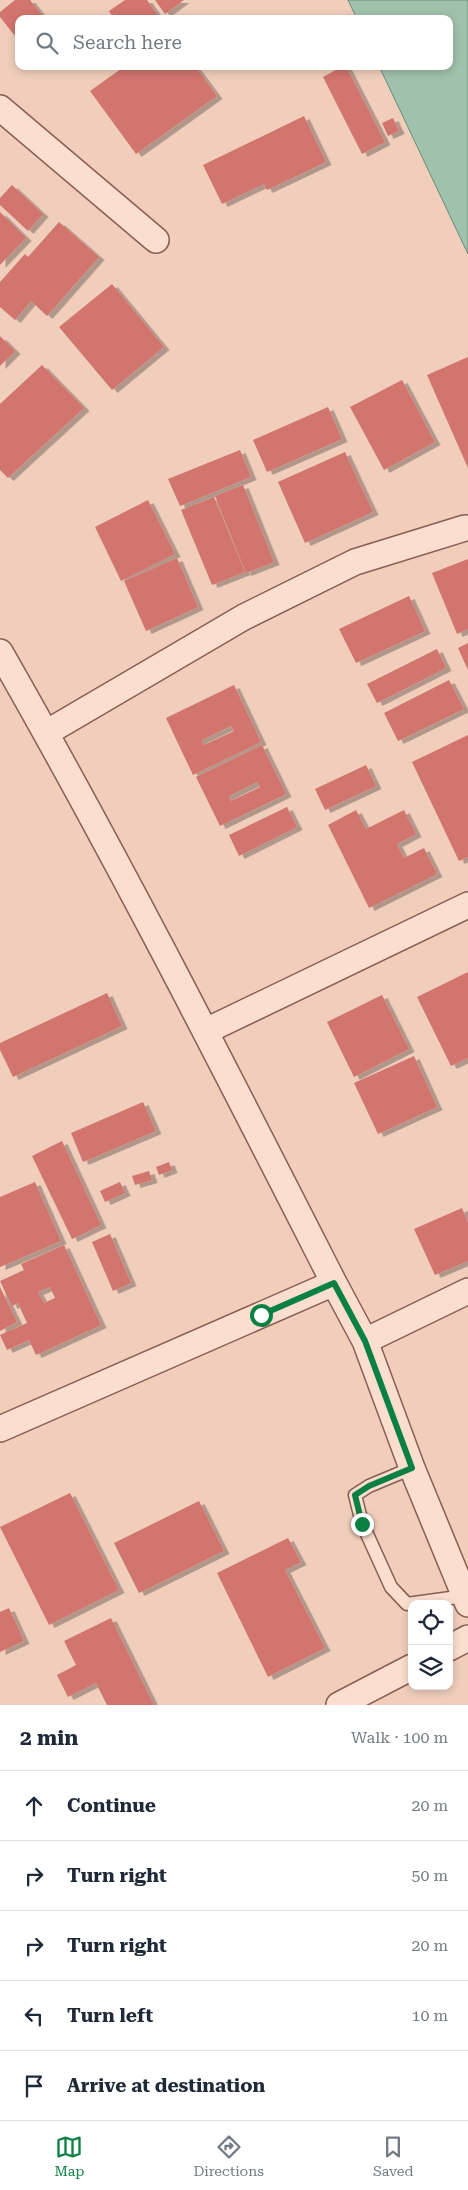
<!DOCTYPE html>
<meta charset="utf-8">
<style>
body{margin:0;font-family:"Roboto Serif",serif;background:#f2f2f3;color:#1f2937}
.controls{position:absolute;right:15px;bottom:15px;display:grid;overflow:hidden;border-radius:10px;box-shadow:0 2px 8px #0003}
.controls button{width:45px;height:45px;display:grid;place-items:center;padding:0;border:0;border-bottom:1px solid #e0e1e3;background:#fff;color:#1f2937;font:25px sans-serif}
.stop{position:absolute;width:15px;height:15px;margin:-11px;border:4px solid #0b8043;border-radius:50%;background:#fff}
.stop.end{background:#0b8043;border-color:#fff;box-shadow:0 1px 5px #0008}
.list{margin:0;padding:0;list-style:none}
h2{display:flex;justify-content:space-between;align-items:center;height:65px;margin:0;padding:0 20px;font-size:21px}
h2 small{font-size:16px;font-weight:400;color:#747a83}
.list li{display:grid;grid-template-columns:32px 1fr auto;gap:15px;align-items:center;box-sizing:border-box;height:70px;padding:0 20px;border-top:1px solid #e0e1e3}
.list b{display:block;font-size:19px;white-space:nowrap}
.list em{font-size:16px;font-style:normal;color:#747a83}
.icon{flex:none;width:28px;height:28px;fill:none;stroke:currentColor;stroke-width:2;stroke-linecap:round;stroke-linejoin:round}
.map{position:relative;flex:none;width:468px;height:1705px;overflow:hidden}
.search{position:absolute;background:#fff;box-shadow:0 2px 8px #0003;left:15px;right:15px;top:15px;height:55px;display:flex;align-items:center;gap:12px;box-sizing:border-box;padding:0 18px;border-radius:10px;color:#747a83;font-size:19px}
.sheet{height:415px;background:#fff}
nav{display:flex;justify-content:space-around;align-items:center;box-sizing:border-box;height:70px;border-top:1px solid #e0e1e3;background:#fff;font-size:14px;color:#747a83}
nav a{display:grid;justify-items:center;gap:2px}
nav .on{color:#0b8043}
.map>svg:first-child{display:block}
.water{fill:#a0c1ab;stroke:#678e77}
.building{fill:#d1756e;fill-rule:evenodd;filter:url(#shadow)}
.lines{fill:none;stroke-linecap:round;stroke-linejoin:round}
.service-casing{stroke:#885e54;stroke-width:15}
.minor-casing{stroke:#885e54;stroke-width:28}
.service{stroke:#fbdece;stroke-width:12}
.minor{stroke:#fbdece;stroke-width:25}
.route{stroke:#0b8043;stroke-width:6}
</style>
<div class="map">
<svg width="468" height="1705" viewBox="0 0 468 1705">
<defs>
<filter id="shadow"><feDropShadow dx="5.5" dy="3" stdDeviation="0" flood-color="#0004"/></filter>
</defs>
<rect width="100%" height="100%" fill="#f0cebb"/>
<!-- water -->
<path class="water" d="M348,0h120v254l-89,-188h70v-47h-92z"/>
<!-- building -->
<path class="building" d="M15,0h15l15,19h-26v22l-19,-24v-5z
M125,0h22l11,16 -4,3h-40l-5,-8z
M155,0h29l-19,14z
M125,66h70l22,30 -81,58 -46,-63z
M343,66h3l39,76 -23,12 -39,-77z
M304,116l22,46 -59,28 -3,-6 -42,20 -19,-39z
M393,118l6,13 -11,5 -6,-13z
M12,185l31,29 -15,17 -28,-26v-7z
M0,212l26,26 -26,27z
M59,222l40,35 -52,59 -16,-15 -16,19 -15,-13v-25l25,-28 3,3z
M112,284l52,63 -52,43 -53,-63z
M0,336l15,15 -15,15z
M468,357v111l-41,-93z
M42,365l42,43 -76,70 -8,-8v-66z
M402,380l33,62 -51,28 -34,-63z
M328,407l14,32 -75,33 -14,-32z
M240,450l11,27 -71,29 -12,-27z
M345,452l28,60 -68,31 -27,-61z
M243,485l31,77 -28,11 -31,-77z
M214,497l31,75 -33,13 -31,-75z
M148,500l27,54 -54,27 -26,-54z
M177,558l21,49 -52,24 -22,-50z
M468,559v70l-11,5 -25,-61z
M409,596l16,35 -69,32 -17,-34z
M468,643v27l-10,-22z
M437,649l9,19 -69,35 -10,-19z
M449,680l15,29 -66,32 -14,-28z
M234,685l27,57 -68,33 -27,-57zM231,726l3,5 -30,14 -2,-5z
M468,735v122l-9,4 -47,-99z
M262,745l24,49 -66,32 -24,-49zM257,782l3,5 -29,14 -2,-5z
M366,765l10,21 -51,24 -10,-21z
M287,807l10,20 -58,29 -10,-21z
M356,810l10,19 38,-19 12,24 -19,10 7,14 20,-10 13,26 -68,34 -41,-83z
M468,972v86l-17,8 -34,-69z
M107,993l15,33 -109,51 -13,-27v-7z
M382,995l27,54 -55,28 -27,-55z
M414,1056l23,51 -59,27 -24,-51z
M143,1102l13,29 -73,31 -12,-29z
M62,1141l39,84 -29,14 -40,-83z
M169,1162l3,8 -13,5 -3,-8z
M149,1171l3,9 -17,5 -3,-9z
M35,1182l26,59 -61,26v-70z
M120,1182l5,11 -20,9 -5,-11z
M462,1208l6,15v38l-33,14 -21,-46z
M110,1234l21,49 -18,8 -21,-49z
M64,1245l37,80 -65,30 -7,-15 -22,10 -7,-15 27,-12 -9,-20 -6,3 -12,-25 24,-11 -3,-6zM50,1287l5,11 -11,5 -6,-11z
M0,1287l17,35 -17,9z
M70,1493l49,97 -70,35 -49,-98z
M199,1501l25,50 -85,42 -25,-50z
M288,1538l13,24 -16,8 40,78 -57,29 -51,-104z
M9,1608l15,33 -24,11v-40z
M111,1618l43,87h-47l-11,-22 -28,14 -11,-22 19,-10 -12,-24z"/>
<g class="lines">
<defs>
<path id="service" d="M412,1468l-43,18 -14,9 7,28 29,64 16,17 58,-8"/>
<path id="minor" d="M0,108l156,132
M0,652c118,206 226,419 334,631
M46,733l198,-116 111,-55 110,-34
M206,1031l262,-126
M365,1341l103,-50
M0,1429l334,-146 31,58 47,127 56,136
M449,1648l19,-10
M339,1705l73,-38"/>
</defs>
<!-- service casing -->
<use href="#service" class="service-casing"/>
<!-- minor casing -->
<use href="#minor" class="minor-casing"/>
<!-- service -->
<use href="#service" class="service"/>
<!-- minor -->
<use href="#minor" class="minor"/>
</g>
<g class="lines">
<!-- route -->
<path class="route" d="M261,1315l73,-32 31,58 47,127 -43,18 -14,9 7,29"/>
</g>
</svg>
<div class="controls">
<button><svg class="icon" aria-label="locate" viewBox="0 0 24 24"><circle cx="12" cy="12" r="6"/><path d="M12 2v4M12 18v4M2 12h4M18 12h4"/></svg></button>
<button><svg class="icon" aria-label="layers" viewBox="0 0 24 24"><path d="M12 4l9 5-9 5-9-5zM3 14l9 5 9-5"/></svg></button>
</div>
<div class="stop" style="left:261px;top:1315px"></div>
<div class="stop end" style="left:362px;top:1524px"></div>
<div class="search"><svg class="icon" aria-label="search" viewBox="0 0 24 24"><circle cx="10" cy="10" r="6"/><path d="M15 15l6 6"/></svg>Search here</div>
</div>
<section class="sheet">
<h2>2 min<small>Walk · 100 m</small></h2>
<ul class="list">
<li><svg class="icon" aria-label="ahead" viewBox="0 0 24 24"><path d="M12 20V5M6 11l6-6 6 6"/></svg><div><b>Continue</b></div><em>20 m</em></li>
<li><svg class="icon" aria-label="right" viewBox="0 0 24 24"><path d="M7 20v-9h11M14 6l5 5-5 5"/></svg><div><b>Turn right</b></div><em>50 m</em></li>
<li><svg class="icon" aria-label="right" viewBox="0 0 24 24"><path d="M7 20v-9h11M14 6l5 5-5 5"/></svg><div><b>Turn right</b></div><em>20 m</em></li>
<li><svg class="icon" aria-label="left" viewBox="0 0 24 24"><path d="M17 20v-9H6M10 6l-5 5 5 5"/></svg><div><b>Turn left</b></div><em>10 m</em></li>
<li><svg class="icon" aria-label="arrive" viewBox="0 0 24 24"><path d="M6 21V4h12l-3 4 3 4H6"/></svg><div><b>Arrive at destination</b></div></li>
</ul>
</section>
<nav>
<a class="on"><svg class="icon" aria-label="map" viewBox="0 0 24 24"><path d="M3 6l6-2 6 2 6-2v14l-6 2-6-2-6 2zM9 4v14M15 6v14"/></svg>Map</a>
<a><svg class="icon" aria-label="directions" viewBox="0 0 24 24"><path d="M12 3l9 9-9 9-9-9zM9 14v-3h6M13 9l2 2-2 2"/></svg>Directions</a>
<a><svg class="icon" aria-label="saved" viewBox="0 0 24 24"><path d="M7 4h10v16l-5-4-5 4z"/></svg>Saved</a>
</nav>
